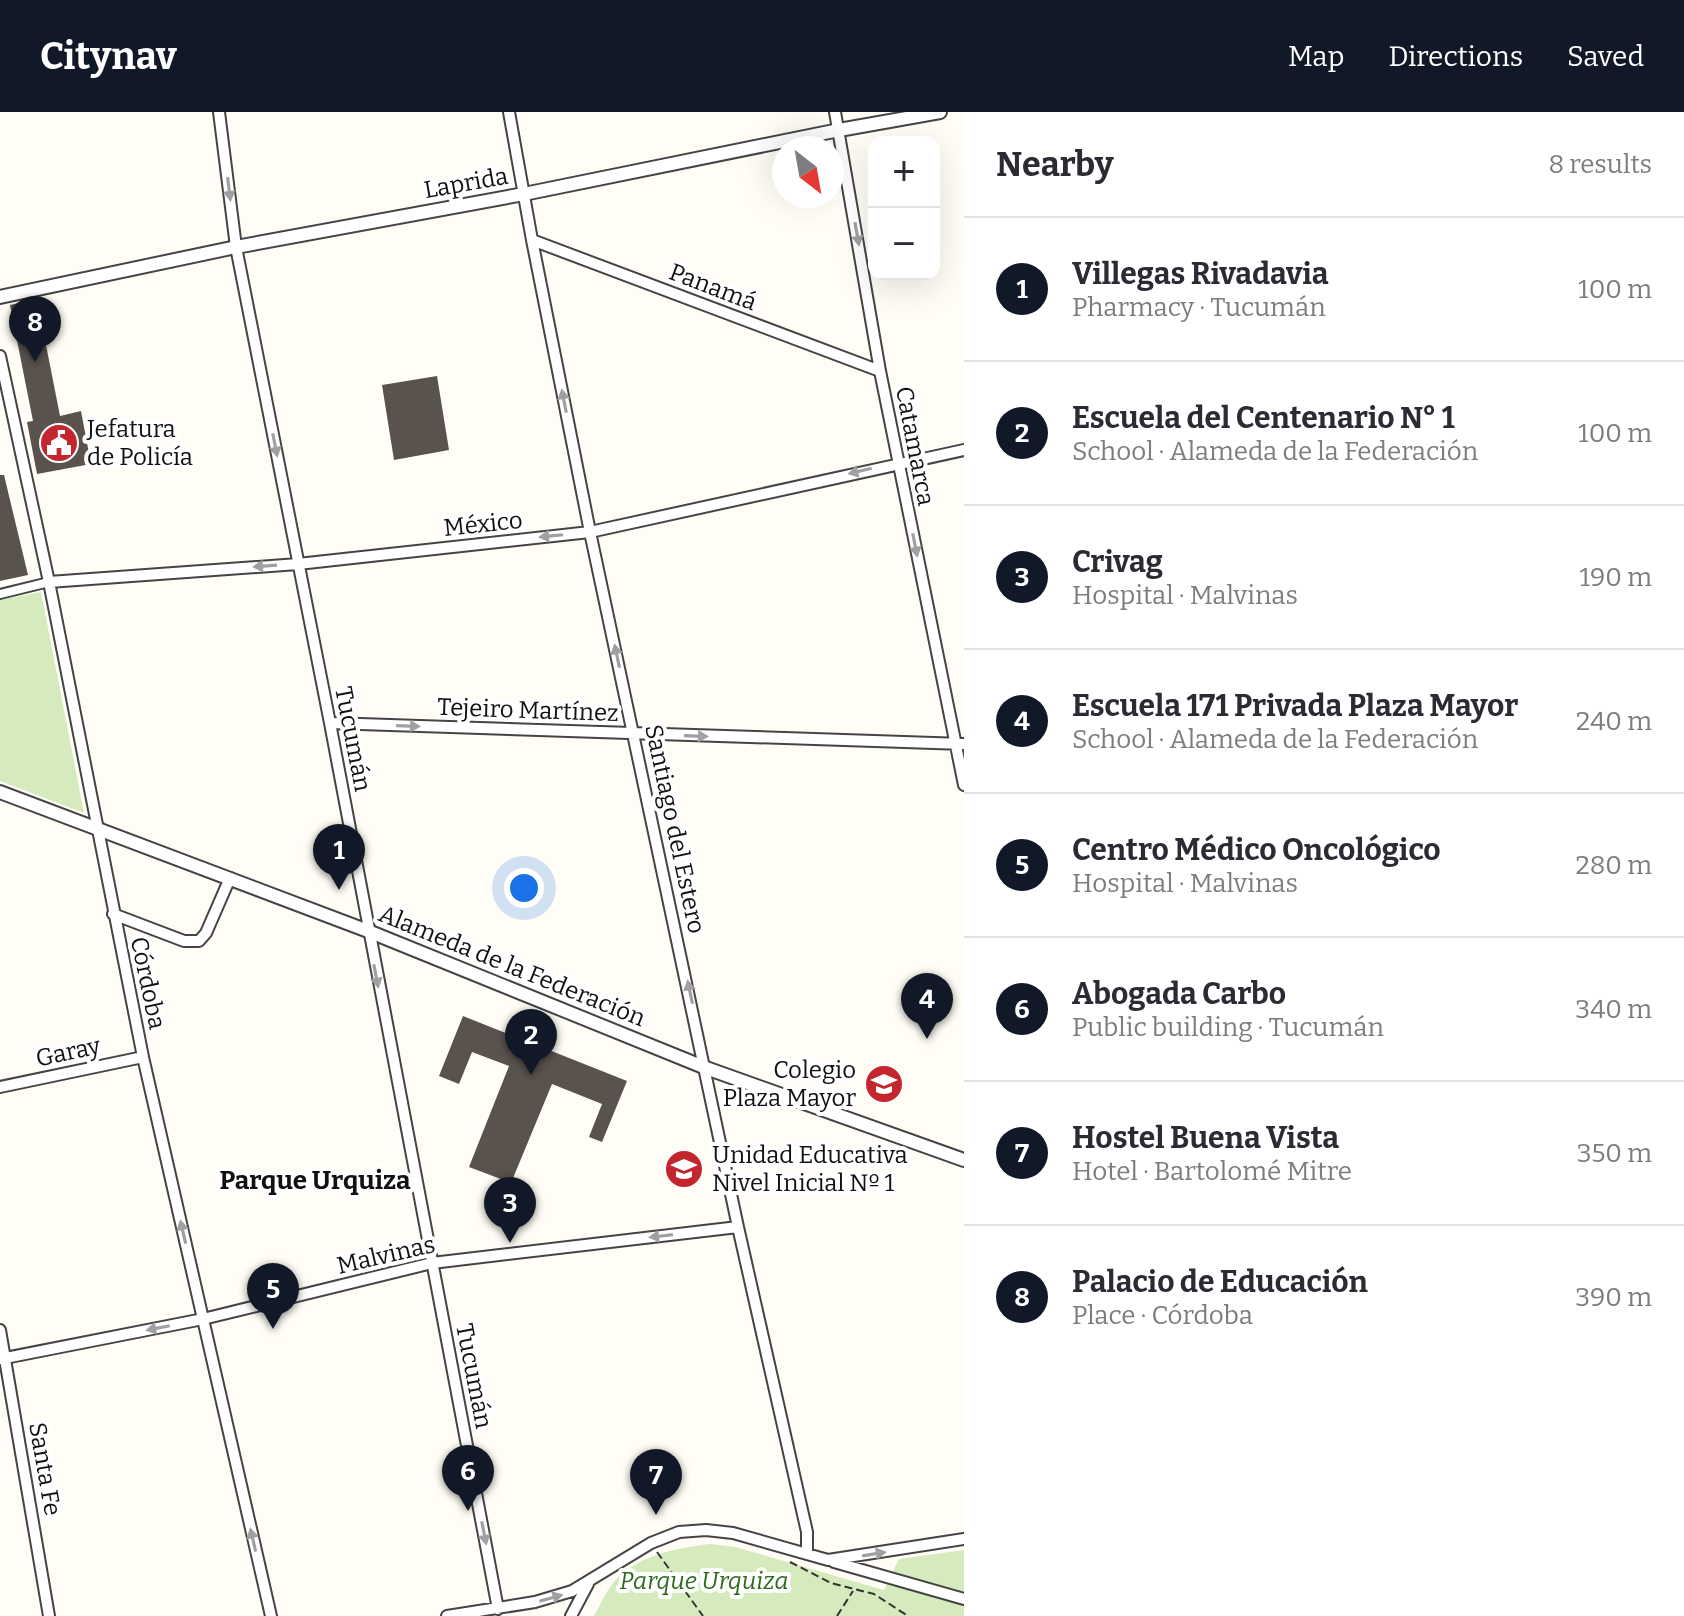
<!DOCTYPE html>
<meta charset="utf-8">
<style>
body{margin:0;font-family:Bitter,serif;background:#f2f2f3;color:#2b2b33}
.controls{position:absolute;right:24px;top:24px;display:grid;overflow:hidden;border-radius:16px;box-shadow:0 8px 32px #0002}
.controls button{width:72px;height:72px;display:grid;place-items:center;padding:0;border:0;border-bottom:2px solid #e1e1e2;background:#fff;color:#2b2b33;font:40px sans-serif}
.compass{position:absolute;left:772px;top:24px;width:72px;height:72px;border-radius:50%;background:#fff;box-shadow:0 8px 32px #0002;rotate:149deg}
.you{position:absolute;left:524px;top:776px;width:28px;height:28px;margin:-20px;border:6px solid #fff;border-radius:50%;background:#1a73e8;box-shadow:0 0 0 12px #1a73e833}
.badge{display:grid;place-items:center;width:52px;height:52px;border-radius:50%;background:#111827;color:#fff;font-size:26px;font-weight:700}
.pin{position:absolute;translate:-50% -66px;filter:drop-shadow(0 2px 4px #0008)}
.pin::after{content:'';position:absolute;top:42px;width:28px;height:24px;background:inherit;clip-path:polygon(0 0,100% 0,50% 100%)}
.list{margin:0;padding:0;list-style:none}
h2{display:flex;justify-content:space-between;align-items:center;height:104px;margin:0;padding:0 32px;font-size:34px}
h2 small{font-size:26px;font-weight:400;color:#7c7c81}
.list li{display:grid;grid-template-columns:52px 1fr auto;gap:24px;align-items:center;box-sizing:border-box;height:144px;padding:0 32px;border-top:2px solid #e1e1e2}
.list b{display:block;font-size:30px;white-space:nowrap}
.list p{margin:0;font-size:26px;white-space:nowrap;color:#7c7c81}
.list em{font-size:26px;font-style:normal;color:#7c7c81}
.map{position:relative;flex:none;width:964px;height:1504px;overflow:hidden}
header{display:flex;align-items:center;gap:48px;box-sizing:border-box;height:112px;padding:0 40px;background:#111827;color:#fff}
header strong{font-size:38px}
nav{display:flex;gap:44px;margin-inline-start:auto;font-size:28px}
main{display:flex}
aside{flex:1;background:#fff}
.map>svg:first-child{display:block}
.green{fill:#d5ebbd}
.building{fill:#5a524d}
.lines{fill:none;stroke-linecap:round;stroke-linejoin:round}
.pedestrian-casing{stroke:#444;stroke-width:12}
.minor-casing{stroke:#444;stroke-width:14}
.tertiary-casing{stroke:#444;stroke-width:16}
.path{stroke:#333;stroke-width:2;stroke-dasharray:8 4;stroke-linecap:butt}
.pedestrian{stroke:#fff;stroke-width:8}
.minor{stroke:#fff;stroke-width:10}
.tertiary{stroke:#fff;stroke-width:12}
.oneway{fill:#a0a0a0}
.labels{text-anchor:middle;stroke-width:8;stroke-linejoin:round;paint-order:stroke}
.street-label{font-size:24px;fill:#111;stroke:#fff}
.poi-label{font-size:24px;fill:#111;stroke:#fff;text-anchor:start}
.park-label{font-size:24px;font-style:italic;fill:#2f6b1f;stroke:#fff}
.neighbourhood-label{font-size:26px;font-weight:bold;fill:#111;stroke:#fff}
</style>
<header>
<strong>Citynav</strong>
<nav><a>Map</a><a>Directions</a><a>Saved</a></nav>
</header>
<main>
<div class="map">
<svg width="964" height="1504" viewBox="0 0 964 1504">
<rect width="100%" height="100%" fill="#fffdf5"/>
<!-- green -->
<path class="green" d="M41,480l43,221 -84,-32v-181z
M710,1432l25,3 149,43 15,-31 65,-9v66h-370c6,-10 11,-23 19,-33 23,-28 64,-35 97,-39z"/>
<!-- building -->
<path class="building" d="M37,187l23,117 21,-5 10,53 -54,10 -10,-52 6,-1 -23,-116z
M437,264l12,74 -55,10 -12,-75z
M0,363h4l24,100 -28,6z
M463,904l164,65 -25,61 -13,-5 13,-33 -50,-20 -41,99 -42,-16 40,-101 -37,-14 -13,32 -20,-8z"/>
<g class="lines">
<defs>
<path id="pedestrian" d="M0,482l49,-12"/>
<path id="minor" d="M219,0l17,135 94,476 168,886
M509,0l23,128 58,292 148,695 69,305v22
M835,0l45,259 84,414
M532,128l348,131
M0,244l49,226 94,475 128,559
M49,470l249,-18 292,-32 374,-82
M330,611l634,21
M113,802l71,27h15l7,-8 24,-55
M0,975l143,-30
M0,1218l49,286
M0,1247l203,-40 229,-56 306,-36
M834,1450l130,37
M447,1504l88,-14 37,-11 79,-48 28,-11 27,-2 27,3 95,27 136,-21
M571,1504l17,-32"/>
<path id="tertiary" d="M0,185l236,-50 288,-53 315,-64 101,-18
M0,680l368,139 338,137 258,92"/>
</defs>
<!-- pedestrian casing -->
<use href="#pedestrian" class="pedestrian-casing"/>
<!-- minor casing -->
<use href="#minor" class="minor-casing"/>
<!-- tertiary casing -->
<use href="#tertiary" class="tertiary-casing"/>
<!-- path -->
<path class="path" d="M657,1440l46,64
M790,1450l41,21 43,11 34,22
M837,1504l16,-25"/>
<!-- pedestrian -->
<use href="#pedestrian" class="pedestrian"/>
<!-- minor -->
<use href="#minor" class="minor"/>
<!-- tertiary -->
<use href="#tertiary" class="tertiary"/>
</g>
<!-- one-way arrows -->
<defs><path id="oneway-solid" d="M-6-.8H1V-3.2L6.5 0L1 3.2V.8H-6Z" transform="scale(2)"/></defs>
<g class="oneway">
<use href="#oneway-solid" transform="translate(229 77) rotate(83)"/>
<use href="#oneway-solid" transform="translate(857 122) rotate(80)"/>
<use href="#oneway-solid" transform="translate(564 289) rotate(-101)"/>
<use href="#oneway-solid" transform="translate(275 333) rotate(79)"/>
<use href="#oneway-solid" transform="translate(860 359) rotate(167)"/>
<use href="#oneway-solid" transform="translate(551 424) rotate(174)"/>
<use href="#oneway-solid" transform="translate(915 433) rotate(79)"/>
<use href="#oneway-solid" transform="translate(265 454) rotate(176)"/>
<use href="#oneway-solid" transform="translate(617 544) rotate(-102)"/>
<use href="#oneway-solid" transform="translate(408 614) rotate(2)"/>
<use href="#oneway-solid" transform="translate(696 624) rotate(2)"/>
<use href="#oneway-solid" transform="translate(376 864) rotate(79)"/>
<use href="#oneway-solid" transform="translate(690 880) rotate(-102)"/>
<use href="#oneway-solid" transform="translate(183 1120) rotate(-103)"/>
<use href="#oneway-solid" transform="translate(661 1124) rotate(173)"/>
<use href="#oneway-solid" transform="translate(158 1216) rotate(169)"/>
<use href="#oneway-solid" transform="translate(484 1421) rotate(79)"/>
<use href="#oneway-solid" transform="translate(253 1428) rotate(-103)"/>
<use href="#oneway-solid" transform="translate(874 1442) rotate(-9)"/>
<use href="#oneway-solid" transform="translate(551 1486) rotate(-16)"/>
</g>
<!-- icons -->
<defs>
<symbol id="civic-disc" viewBox="-11 -11 22 22"><circle r="9.5" fill="#c4262e" stroke="#fff"/><path d="M-.6-6.5H3V-4.5H.6V-3L4-1V1h2V6H-6V1h2V-1L-.6-3ZM-1.2 2.5V6h2.4V2.5Z" fill="#fff"/></symbol>
<symbol id="school-disc" viewBox="-11 -11 22 22"><circle r="9.5" fill="#c4262e" stroke="#fff"/><path d="M0-5L7-2L0 1L-7-2ZM-4 1L0 2.5L4 1V4Q0 6-4 4Z" fill="#fff"/></symbol>
</defs>
<g fill-rule="evenodd">
<use href="#civic-disc" x="37" y="309" width="44" height="44"/>
<use href="#school-disc" x="862" y="950" width="44" height="44"/>
<use href="#school-disc" x="662" y="1035" width="44" height="44"/>
</g>
<g class="labels">
<!-- street labels -->
<g class="street-label">
<text transform="translate(466 71) rotate(-10)" y="8">Laprida</text>
<text transform="translate(713 175) rotate(21)" y="8">Panamá</text>
<text transform="translate(915 334) rotate(79)" y="8">Catamarca</text>
<text transform="translate(483 412) rotate(-6)" y="8">México</text>
<text transform="translate(528 598) rotate(2)" y="8">Tejeiro Martínez</text>
<text transform="translate(353 627) rotate(79)" y="8">Tucumán</text>
<text transform="translate(675 717) rotate(78)" y="8">Santiago del Estero</text>
<text transform="translate(512 854) rotate(22)" y="8">Alameda de la Federación</text>
<text transform="translate(148 871) rotate(78)" y="8">Córdoba</text>
<text transform="translate(68 940) rotate(-12)" y="8">Garay</text>
<text transform="translate(386 1143) rotate(-13)" y="8">Malvinas</text>
<text transform="translate(474 1264) rotate(79)" y="8">Tucumán</text>
<text transform="translate(45 1357) rotate(80)" y="8">Santa Fe</text>
</g>
<!-- poi labels -->
<g class="poi-label">
<text x="87" y="325">Jefatura<tspan x="87" dy="28">de Policía</tspan></text>
<text x="856" y="966" text-anchor="end">Colegio<tspan x="856" dy="28">Plaza Mayor</tspan></text>
<text x="712" y="1051">Unidad Educativa<tspan x="712" dy="28">Nivel Inicial Nº 1</tspan></text>
</g>
<!-- park labels -->
<g class="park-label">
<text x="704" y="1477">Parque Urquiza</text>
</g>
<!-- neighbourhood labels -->
<g class="neighbourhood-label">
<text x="315" y="1077">Parque Urquiza</text>
</g>
</g>
</svg>
<div class="controls">
<button>+</button>
<button>−</button>
</div>
<svg class="compass" viewBox="-18 -18 36 36"><path d="M0-13l5 13h-10z" fill="#e53935"/><path d="M0 13l5-13h-10z" fill="#7c7c81"/></svg>
<div class="you"></div>
<div class="pin badge" style="left:339px;top:778px">1</div>
<div class="pin badge" style="left:531px;top:963px">2</div>
<div class="pin badge" style="left:510px;top:1131px">3</div>
<div class="pin badge" style="left:927px;top:927px">4</div>
<div class="pin badge" style="left:273px;top:1217px">5</div>
<div class="pin badge" style="left:468px;top:1399px">6</div>
<div class="pin badge" style="left:656px;top:1403px">7</div>
<div class="pin badge" style="left:35px;top:250px">8</div>
</div>
<aside>
<h2>Nearby<small>8 results</small></h2>
<ul class="list">
<li><span class="badge">1</span><div><b>Villegas Rivadavia</b><p>Pharmacy · Tucumán</p></div><em>100 m</em></li>
<li><span class="badge">2</span><div><b>Escuela del Centenario N° 1</b><p>School · Alameda de la Federación</p></div><em>100 m</em></li>
<li><span class="badge">3</span><div><b>Crivag</b><p>Hospital · Malvinas</p></div><em>190 m</em></li>
<li><span class="badge">4</span><div><b>Escuela 171 Privada Plaza Mayor</b><p>School · Alameda de la Federación</p></div><em>240 m</em></li>
<li><span class="badge">5</span><div><b>Centro Médico Oncológico</b><p>Hospital · Malvinas</p></div><em>280 m</em></li>
<li><span class="badge">6</span><div><b>Abogada Carbo</b><p>Public building · Tucumán</p></div><em>340 m</em></li>
<li><span class="badge">7</span><div><b>Hostel Buena Vista</b><p>Hotel · Bartolomé Mitre</p></div><em>350 m</em></li>
<li><span class="badge">8</span><div><b>Palacio de Educación</b><p>Place · Córdoba</p></div><em>390 m</em></li>
</ul>
</aside>
</main>
